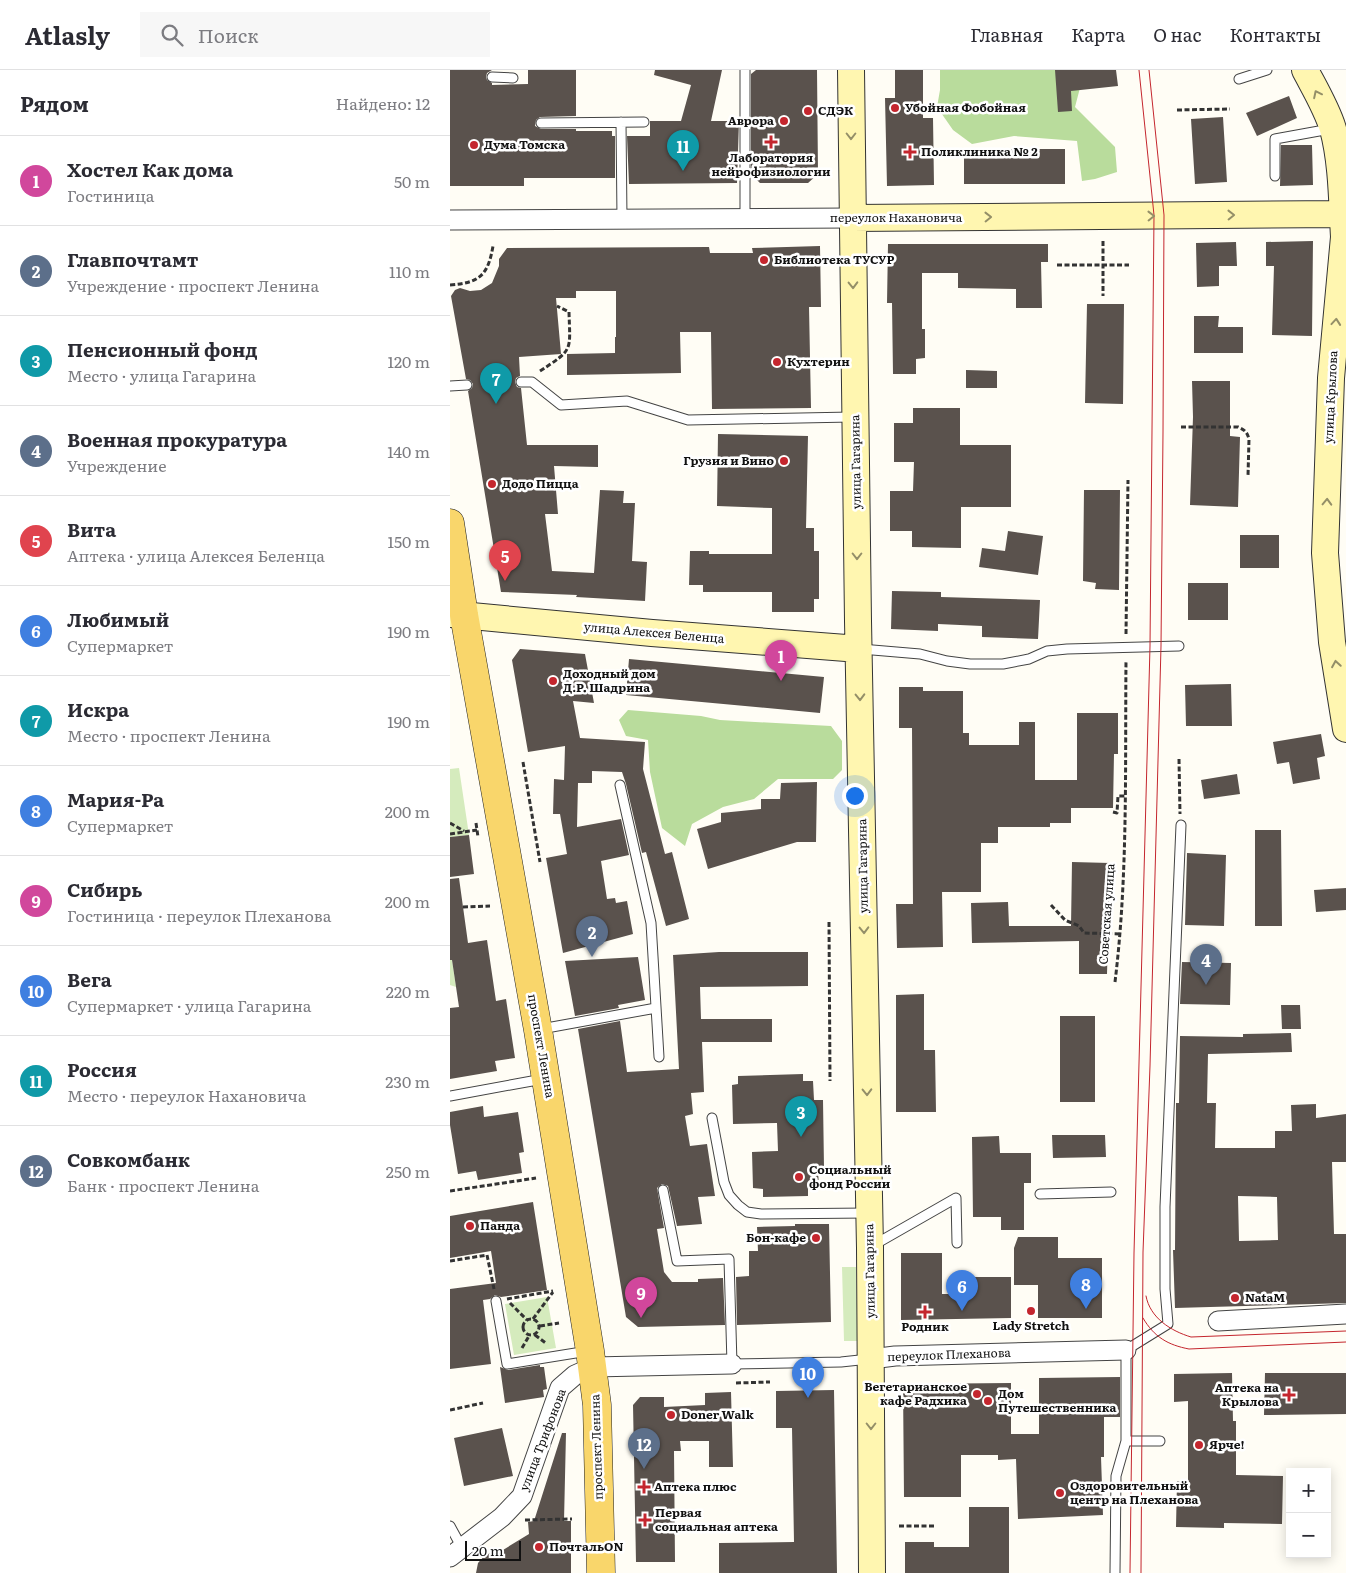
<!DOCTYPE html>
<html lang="ru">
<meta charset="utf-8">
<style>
body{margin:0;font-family:Literata,serif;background:#f7f7f7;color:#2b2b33}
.controls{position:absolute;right:15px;bottom:15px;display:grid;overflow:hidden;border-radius:0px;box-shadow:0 2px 12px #0003}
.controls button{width:45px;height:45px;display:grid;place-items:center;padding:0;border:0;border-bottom:1px solid #e1e1e2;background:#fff;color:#2b2b33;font:25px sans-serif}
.scale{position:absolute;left:15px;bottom:12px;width:56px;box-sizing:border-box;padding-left:5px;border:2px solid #111;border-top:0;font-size:14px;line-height:18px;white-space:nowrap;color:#111;-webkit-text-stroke:4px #fff;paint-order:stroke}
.you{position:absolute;left:404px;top:725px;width:18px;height:18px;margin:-12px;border:4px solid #fff;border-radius:50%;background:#1a73e8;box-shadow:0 0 0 8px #1a73e833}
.badge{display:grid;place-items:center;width:32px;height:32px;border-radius:50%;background:#c4262e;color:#fff;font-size:16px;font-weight:700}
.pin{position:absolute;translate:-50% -41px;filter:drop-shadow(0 1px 2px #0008)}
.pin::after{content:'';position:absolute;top:26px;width:18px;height:15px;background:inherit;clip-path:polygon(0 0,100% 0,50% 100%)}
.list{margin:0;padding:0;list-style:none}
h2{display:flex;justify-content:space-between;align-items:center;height:65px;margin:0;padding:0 20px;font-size:21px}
h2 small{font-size:16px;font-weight:400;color:#7c7c81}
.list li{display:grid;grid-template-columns:32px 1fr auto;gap:15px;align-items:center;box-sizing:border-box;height:90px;padding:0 20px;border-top:1px solid #e1e1e2}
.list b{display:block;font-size:19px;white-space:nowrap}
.list p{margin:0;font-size:16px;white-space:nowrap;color:#7c7c81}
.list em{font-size:16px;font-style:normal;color:#7c7c81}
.icon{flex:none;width:28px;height:28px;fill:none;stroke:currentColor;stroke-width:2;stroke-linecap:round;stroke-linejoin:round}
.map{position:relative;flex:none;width:896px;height:1503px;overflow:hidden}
header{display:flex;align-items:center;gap:30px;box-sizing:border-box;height:70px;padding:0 25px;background:#fff;border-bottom:1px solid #e1e1e2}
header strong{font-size:24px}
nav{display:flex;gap:28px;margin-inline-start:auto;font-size:18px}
.search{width:350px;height:45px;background:#f7f7f7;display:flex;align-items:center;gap:12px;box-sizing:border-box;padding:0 18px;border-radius:0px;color:#7c7c81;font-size:19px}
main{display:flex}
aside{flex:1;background:#fff}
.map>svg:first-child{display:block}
.green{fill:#d5ebbd}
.forest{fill:#b9dc9c}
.building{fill:#5a524d;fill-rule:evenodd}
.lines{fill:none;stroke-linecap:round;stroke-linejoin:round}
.lane-casing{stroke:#444;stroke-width:11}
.street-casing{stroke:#444;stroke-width:21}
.secondary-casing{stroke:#333;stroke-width:28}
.primary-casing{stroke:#222;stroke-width:29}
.path{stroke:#333;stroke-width:3;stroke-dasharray:5 2.5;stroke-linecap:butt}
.lane{stroke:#fff;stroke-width:9}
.street{stroke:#fff;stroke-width:19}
.secondary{stroke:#fff6b0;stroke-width:26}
.primary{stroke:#f9d66b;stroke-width:28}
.tram{stroke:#c4262e;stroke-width:1}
.oneway{stroke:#948f68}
.poi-dot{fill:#c4262e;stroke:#fff;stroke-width:2}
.labels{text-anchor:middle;stroke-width:5;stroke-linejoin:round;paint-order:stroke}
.poi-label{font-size:12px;font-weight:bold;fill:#111;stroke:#fff;text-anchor:start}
.street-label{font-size:12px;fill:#111;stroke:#fff}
</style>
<header>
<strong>Atlasly</strong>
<div class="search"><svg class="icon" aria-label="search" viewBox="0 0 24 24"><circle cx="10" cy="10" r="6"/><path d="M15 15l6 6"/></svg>Поиск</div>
<nav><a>Главная</a><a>Карта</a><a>О нас</a><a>Контакты</a></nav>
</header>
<main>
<aside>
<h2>Рядом<small>Найдено: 12</small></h2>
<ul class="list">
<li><span class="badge" style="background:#d1479c">1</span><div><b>Хостел Как дома</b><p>Гостиница</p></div><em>50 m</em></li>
<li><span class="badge" style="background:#5c6f8a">2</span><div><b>Главпочтамт</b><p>Учреждение · проспект Ленина</p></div><em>110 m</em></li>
<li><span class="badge" style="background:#0f9aa8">3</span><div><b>Пенсионный фонд</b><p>Место · улица Гагарина</p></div><em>120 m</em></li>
<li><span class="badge" style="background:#5c6f8a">4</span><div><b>Военная прокуратура</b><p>Учреждение</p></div><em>140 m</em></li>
<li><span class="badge" style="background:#e0444e">5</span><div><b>Вита</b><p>Аптека · улица Алексея Беленца</p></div><em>150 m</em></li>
<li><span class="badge" style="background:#3f7fe0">6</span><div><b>Любимый</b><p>Супермаркет</p></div><em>190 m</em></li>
<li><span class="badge" style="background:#0f9aa8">7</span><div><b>Искра</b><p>Место · проспект Ленина</p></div><em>190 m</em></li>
<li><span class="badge" style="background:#3f7fe0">8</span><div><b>Мария-Ра</b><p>Супермаркет</p></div><em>200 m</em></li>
<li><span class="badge" style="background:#d1479c">9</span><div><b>Сибирь</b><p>Гостиница · переулок Плеханова</p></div><em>200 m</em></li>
<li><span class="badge" style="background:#3f7fe0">10</span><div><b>Вега</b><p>Супермаркет · улица Гагарина</p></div><em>220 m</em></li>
<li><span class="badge" style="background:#0f9aa8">11</span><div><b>Россия</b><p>Место · переулок Нахановича</p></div><em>230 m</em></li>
<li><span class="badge" style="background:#5c6f8a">12</span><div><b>Совкомбанк</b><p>Банк · проспект Ленина</p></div><em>250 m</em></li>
</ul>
</aside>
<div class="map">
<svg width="896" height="1503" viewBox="0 0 896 1503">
<rect width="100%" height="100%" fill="#fffdf5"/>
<!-- green -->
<path class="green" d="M9,698l10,67 -19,2v-68z
M0,890h2l4,27 -6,-2z
M392,1197h14l2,74h-14z
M97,1227l9,51 -42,7 -9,-51z"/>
<!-- forest -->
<path class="forest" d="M490,0h140l1,14 -6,23 40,40 2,25 -22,7 -13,2 -5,-40 -63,-5 -42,8 -19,-14 -16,-23 3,-17z
M178,640l73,6 19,4 111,6 11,15v29l-9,9h-55l-24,20 -31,8 -31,17 -7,22 -23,-18 -12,-56 -2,-32 -22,-4 -7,-16z"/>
<!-- building -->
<path class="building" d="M0,0h42l-5,3 -1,4 1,3 5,3v2l36,-1v-14h48v46l-36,1 -4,3 -1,6 6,3h35v2h36v5h3v42h-91v8h-74z
M205,0h67l-11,51h28l-2,62 -108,1 -2,-48h23v-15h31l10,-36 -37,-10z
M306,0h61l1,104 -10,9h-48l-9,-9v-100z
M445,0h28v48h10l1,67 -47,1 -2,-88h10z
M605,0h61l2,16 -47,5 1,20 -14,1z
M839,26l8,22 -40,18 -11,-23z
M773,47l4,65 -32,2 -4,-65z
M831,75h31l1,40 -33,1z
M514,79h101v35h-101z
M863,171l-1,95 -40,-1 2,-69h-8v-24z
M786,172l1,24h-18v20l-22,1 -1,-44z
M438,174h160v18h-7l1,46h-26v-19l-58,-1v-15h-36v56h3v29l-9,1v15h-23l-1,-71h-5z
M370,176l1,61h-12l2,101 -99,1 -1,-77h-31l1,41 -114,2v-21l48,-1v-16h1v-46h-40v7h-20l5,56 -42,3 1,19 -4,2 -1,4 2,5 4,1 6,57h71v22l-44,-1 4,48h-13l7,57 42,2 6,-83 24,1 -1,12h12l-3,58 15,1 -2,39 -69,-4 1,-2 -76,-3 -33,-201 4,-3 1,-4 -3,-4 -4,-1 -15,-83 4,-6 5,-2 10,3 11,-1 11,-7 7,-17v-7l8,-11 202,-1 1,6h43l-1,-5z
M637,234h37l-1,100 -38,-1z
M744,246h25l-1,11h25v26h-49z
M516,300l31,1v17h-31z
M742,311h38v55l10,1 -2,70 -48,-2 3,-88z
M463,338h47v37h51v62h-50v41l-49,-1v-16h-22v-40h23l1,-29h-20v-39h19z
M268,364l90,2 -2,92h8v23h5v48h-5v13h-42v-20h-69v-7h-14l1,-34h19v3h63v-46l-55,-2z
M634,420h36l-1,100 -24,-1 1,-6 -13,-2z
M558,461l35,5 -5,39 -59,-8 3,-19 23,3z
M790,465h39v33h-39z
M738,513h40v37h-40z
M442,521l49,1v5l99,3 -2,39 -56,-2v-11l-44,-2v7l-47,-2z
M70,579l65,5 9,49 -21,-2 7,37 65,4 -2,27 22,85 7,-2 17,67 -23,7 -20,-74 -4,1 -16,-69 -4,-12 -30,-1v12h-14l-1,44 44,-8 8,36 -28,6 6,38 8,-1 1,5 11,-2 6,33 -70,19 -17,-95 21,-4 -7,-40h-7l1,-35 10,1 1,-34 -37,6 -16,-92z
M179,589l195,18 -4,36 -194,-18z
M781,614l1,42h-46l-1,-41z
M449,617h24v4h40v42h6v12h50v-23h16v58h42v-67h41v41h-4l-1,54h-42v15h-21v4h-52v16h-17v49h-39l1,55 -46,1 -1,-44h17l-1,-176h-13z
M871,664l4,22 -8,2 3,21 -27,5 -4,-22 -12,2 -4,-22z
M787,704l3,20 -36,5 -3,-19z
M367,712l-1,60h-19l-89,27 -11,-40 24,-7v-9l40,-4v-10h19l1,-16z
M805,760h26l1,96h-27z
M19,765l5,39 -24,3v-40z
M737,783l39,2 -2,71 -39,-1z
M622,792l38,1 -3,111h-28v-33l-107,2 -1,-40 37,-1 1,24h62z
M9,808l9,65 19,-3 9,61 10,-2 9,59 -20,3 2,10 -47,8v-71l9,-1 -7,-47h-2v-81z
M896,818v22l-30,2 -2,-22z
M269,882h89v34l-108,1 1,32h71v23h-70l2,50 -13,1 2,21 -8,2 5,30 17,-2 8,52 -17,1 4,27 -25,2 -9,-40 -6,-2 -5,4 7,40 -7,1 7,43 8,10h26v-3l25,-1 2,47 -87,2 -12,-10 -48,-288 42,-8 7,51 52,-3 -6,-114z
M188,887l7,43 -27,5 1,3 -44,8 -10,-55z
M732,892l49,1 -1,42 -50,-1z
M474,924v56h11l1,62h-40v-117z
M831,935h19l1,24h-19z
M610,946h35v86h-35z
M841,963l1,19 -84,2 -1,49h9l-1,45h60v-17h17l-1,-26 25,-1v14l30,-4v48h-14l2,72h12v69l-171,5 -2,-58h2l1,-147h3l1,-67 63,1v-3zM788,1126l39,1 1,43 -39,1z
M353,1004v7h10l1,19h9l1,68h-6l1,21h-11v7l-45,1v-8l-10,-1 -1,-36 26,-1 -1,-28 -44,1 -1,-39 6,-1v-8z
M33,1036l1,11 34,-5 6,40 -5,1 3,20 -44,7 -2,-9 -18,3 -8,-49v-13z
M602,1065h53l1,22 -53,1z
M549,1066l1,17h31v30h-7v47h-23v-13h-28l-1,-80z
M83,1132l14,88 -46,7 -6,-2 -5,4 -7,1 8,64 -41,5v-80l46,-6 -5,-32 -41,7v-42z
M345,1154h34l2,98 -94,3 -1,-48 13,-1v-25h9l-1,-24 38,-1z
M568,1167h40v21h44v60h-64v-33h-24v-37z
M451,1183h41v41h32v-17h37v41l-110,2z
M90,1295v2h4l3,22 -4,1 1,7 -39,6 -5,-36 8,3z
M782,1303l1,48h3v54l47,1 -1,48 -58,-1v5l-48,-1 1,-46 11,1v-81l-14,1v-28z
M815,1303h81v41l-82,1z
M670,1307v40h-16v40h-3l2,58 -85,4 -2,-60 -18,1v-5h-37v42h-57l-1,-113 108,-1v51h28v-56z
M384,1320l3,183h-118v-30l75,-1 -2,-114h-16v-37z
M281,1322l2,75h-24v-26h-29l1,10h-7l1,111h-39l-3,-157 7,-8h24v10l41,-2v-12z
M52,1358l11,48 -49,10 -10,-48z
M112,1363h4l-2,88h7v52h-95l2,-10 8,-9 12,-1 31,-19 -1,-12 6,-1z
M519,1437h40v66h-104v-31h29v5h35z"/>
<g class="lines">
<defs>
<path id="lane" d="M295,0v149
M42,7l21,1
M789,9l28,-9
M171,52l1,97
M91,53l103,-1
M825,106v-37l55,-10
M71,312h11l29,23 66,-4 61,19 164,-3
M0,316l17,-1
M411,579l59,5 27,7 23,3h33l26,-5 18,-8 20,-2 112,-3
M170,715l31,138 8,134
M91,959l115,-21
M0,1026l93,-17
M262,1048l12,64 5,13 9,10 9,7 14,2 107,-1
M213,1120l14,71 52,-2 3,105 109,-2 28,-3
M590,1124l71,-2
M422,1176l84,-48 1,45
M46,1231l11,63 81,-13
M676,1371h34
M0,1456l12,22
M665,1503l1,-97 10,-35v-91l42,-26 -3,-35v-82l16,-382"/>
<path id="street" d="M0,150l402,-2
M768,1251l128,-7
M421,1289l24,-3 231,-6
M0,1487l52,-40 20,-21 38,-108 15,-13 18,-8 139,-3"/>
<path id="secondary" d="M401,0l7,551 12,627 2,325
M855,0c10,19 22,39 28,59 9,33 9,74 11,108l-13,141 -6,175 7,89 14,87
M402,148l491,-4
M0,544l202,19 207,16"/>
<path id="primary" d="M0,453l14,92 74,415 52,321 7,54 4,168"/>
</defs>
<!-- lane casing -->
<use href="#lane" class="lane-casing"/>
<!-- street casing -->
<use href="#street" class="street-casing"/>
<!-- secondary casing -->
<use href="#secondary" class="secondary-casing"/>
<!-- primary casing -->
<use href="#primary" class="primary-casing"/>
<!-- path -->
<path class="path" d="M727,40l53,-1
M653,171v55
M607,195h72
M0,215c30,-2 38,-10 43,-39
M90,301c34,-22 30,-20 29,-59l-12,-6
M731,357h57c7,3 9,5 11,12l-1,37
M676,564l2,-154
M729,689l1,55
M73,692l17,100
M663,742l4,1 1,-17h7
M0,753l14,8
M26,753l2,14
M0,764l27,-4
M601,835l14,15 14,6 5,7 36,1
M13,837l27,-1
M379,852l1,159
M665,912c13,-106 10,-214 11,-321
M0,1121l86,-13
M0,1191l37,-6 7,34
M57,1229l46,-8
M60,1233l17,17
M73 1257a8 8 0 1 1 16 0a8 8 0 1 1-16 0Z
M83,1249l20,-27
M90,1256l19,-3
M85,1265l12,9
M72,1278l7,-12
M286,1313l34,-1
M0,1340l33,-7
M75,1450l47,-1
M449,1456h35"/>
<!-- lane -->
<use href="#lane" class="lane"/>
<!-- street -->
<use href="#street" class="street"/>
<!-- secondary -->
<use href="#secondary" class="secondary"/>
<!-- primary -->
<use href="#primary" class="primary"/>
<!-- tram -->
<path class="tram" d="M696,1226c4,22 25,35 45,41l155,-6
M693,1248c11,19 25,27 46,31l157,-7
M680,1503l4,-320 16,-607 4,-431 -15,-145
M691,1503l2,-321 7,-186 11,-420 2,-214 1,-217 -15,-145"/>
</g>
<!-- one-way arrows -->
<defs><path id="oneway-chevron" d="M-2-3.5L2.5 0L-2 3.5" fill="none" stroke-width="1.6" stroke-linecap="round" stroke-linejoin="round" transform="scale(1.25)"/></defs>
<g class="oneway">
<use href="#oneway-chevron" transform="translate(867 24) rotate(-116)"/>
<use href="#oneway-chevron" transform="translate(401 66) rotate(90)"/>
<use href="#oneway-chevron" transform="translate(781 145) rotate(-1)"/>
<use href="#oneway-chevron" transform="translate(701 146) rotate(-1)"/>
<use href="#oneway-chevron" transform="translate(538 147) rotate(-1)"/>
<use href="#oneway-chevron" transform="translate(403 215) rotate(89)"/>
<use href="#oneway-chevron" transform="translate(886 252) rotate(-85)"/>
<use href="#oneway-chevron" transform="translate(877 432) rotate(-88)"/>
<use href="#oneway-chevron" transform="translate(407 486) rotate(90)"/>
<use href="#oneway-chevron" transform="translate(886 594) rotate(-99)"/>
<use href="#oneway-chevron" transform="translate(410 627) rotate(89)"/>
<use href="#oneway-chevron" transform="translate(414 860) rotate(89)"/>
<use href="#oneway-chevron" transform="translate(417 1022) rotate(89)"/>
<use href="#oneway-chevron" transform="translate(421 1356) rotate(90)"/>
</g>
<!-- markers -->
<g class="poi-dot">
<circle cx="445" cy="38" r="5"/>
<circle cx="358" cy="41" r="5"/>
<circle cx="334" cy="51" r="5"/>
<path d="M318.5 64.5h5v5h5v5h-5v5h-5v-5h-5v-5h5z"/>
<circle cx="24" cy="75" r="5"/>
<path d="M457.5 74.5h5v5h5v5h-5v5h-5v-5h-5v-5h5z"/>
<circle cx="314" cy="190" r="5"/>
<circle cx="327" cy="292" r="5"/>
<circle cx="334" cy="391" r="5"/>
<circle cx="42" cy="414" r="5"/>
<circle cx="103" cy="611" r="5"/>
<circle cx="349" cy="1107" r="5"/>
<circle cx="20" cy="1156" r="5"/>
<circle cx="366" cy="1168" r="5"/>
<circle cx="785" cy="1228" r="5"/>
<circle cx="581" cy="1241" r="5"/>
<path d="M472.5 1234.5h5v5h5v5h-5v5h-5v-5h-5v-5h5z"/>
<circle cx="527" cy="1324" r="5"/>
<path d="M836.5 1317.5h5v5h5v5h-5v5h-5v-5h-5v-5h5z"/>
<circle cx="538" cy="1331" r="5"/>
<circle cx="221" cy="1345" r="5"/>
<circle cx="749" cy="1375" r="5"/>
<path d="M191.5 1409.5h5v5h5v5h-5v5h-5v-5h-5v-5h5z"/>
<circle cx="610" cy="1423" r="5"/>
<path d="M192.5 1442.5h5v5h5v5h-5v5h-5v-5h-5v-5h5z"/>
<circle cx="89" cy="1477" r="5"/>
</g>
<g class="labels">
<!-- poi labels -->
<g class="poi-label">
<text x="455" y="42">Убойная Фобойная</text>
<text x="368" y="45">СДЭК</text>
<text x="324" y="55" text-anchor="end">Аврора</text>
<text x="34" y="79">Дума Томска</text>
<text x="471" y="86">Поликлиника № 2</text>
<text x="321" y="92" text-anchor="middle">Лаборатория<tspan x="321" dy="14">нейрофизиологии</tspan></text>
<text x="324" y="194">Библиотека ТУСУР</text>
<text x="337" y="296">Кухтерин</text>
<text x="324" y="395" text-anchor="end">Грузия и Вино</text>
<text x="52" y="418">Додо Пицца</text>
<text x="113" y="608">Доходный дом<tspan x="113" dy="14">Д.Р. Шадрина</tspan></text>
<text x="359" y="1104">Социальный<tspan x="359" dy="14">фонд России</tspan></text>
<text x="30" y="1160">Панда</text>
<text x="356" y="1172" text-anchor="end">Бон-кафе</text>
<text x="795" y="1232">NataM</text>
<text x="581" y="1260" text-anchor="middle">Lady Stretch</text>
<text x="475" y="1261" text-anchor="middle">Родник</text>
<text x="517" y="1321" text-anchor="end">Вегетарианское<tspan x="517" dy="14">кафе Радхика</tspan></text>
<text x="829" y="1322" text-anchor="end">Аптека на<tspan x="829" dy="14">Крылова</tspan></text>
<text x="548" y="1328">Дом<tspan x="548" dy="14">Путешественника</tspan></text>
<text x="231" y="1349">Doner Walk</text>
<text x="759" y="1379">Ярче!</text>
<text x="620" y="1420">Оздоровительный<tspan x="620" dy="14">центр на Плеханова</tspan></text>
<text x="204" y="1421">Аптека плюс</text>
<text x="205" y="1447">Первая<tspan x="205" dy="14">социальная аптека</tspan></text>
<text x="99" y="1481">ПочтальON</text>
</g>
<!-- street labels -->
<g class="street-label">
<text x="446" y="152">переулок Нахановича</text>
<text transform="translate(881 327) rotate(-87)" y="4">улица Крылова</text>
<text transform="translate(406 392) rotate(-91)" y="4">улица Гагарина</text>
<text transform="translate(204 563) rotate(5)" y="4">улица Алексея Беленца</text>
<text transform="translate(413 796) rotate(-91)" y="4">улица Гагарина</text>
<text transform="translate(657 844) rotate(-86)" y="4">Советская улица</text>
<text transform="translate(91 976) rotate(80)" y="4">проспект Ленина</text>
<text transform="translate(420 1201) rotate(-91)" y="4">улица Гагарина</text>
<text transform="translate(499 1285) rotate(-2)" y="4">переулок Плеханова</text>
<text transform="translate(93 1370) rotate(-69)" y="4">улица Трифонова</text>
<text transform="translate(147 1377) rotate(-92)" y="4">проспект Ленина</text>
</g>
</g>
</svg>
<div class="controls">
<button>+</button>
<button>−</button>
</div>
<div class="scale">20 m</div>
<div class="you"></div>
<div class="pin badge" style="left:331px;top:611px;background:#d1479c">1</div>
<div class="pin badge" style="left:142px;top:887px;background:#5c6f8a">2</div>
<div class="pin badge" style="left:351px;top:1067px;background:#0f9aa8">3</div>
<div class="pin badge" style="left:756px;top:915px;background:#5c6f8a">4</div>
<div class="pin badge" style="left:55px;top:511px;background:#e0444e">5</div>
<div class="pin badge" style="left:512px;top:1241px;background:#3f7fe0">6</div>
<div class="pin badge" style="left:46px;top:334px;background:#0f9aa8">7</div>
<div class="pin badge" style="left:636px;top:1239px;background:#3f7fe0">8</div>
<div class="pin badge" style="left:191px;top:1248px;background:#d1479c">9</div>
<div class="pin badge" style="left:358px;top:1328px;background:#3f7fe0">10</div>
<div class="pin badge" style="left:233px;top:101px;background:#0f9aa8">11</div>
<div class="pin badge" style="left:194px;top:1399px;background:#5c6f8a">12</div>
</div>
</main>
